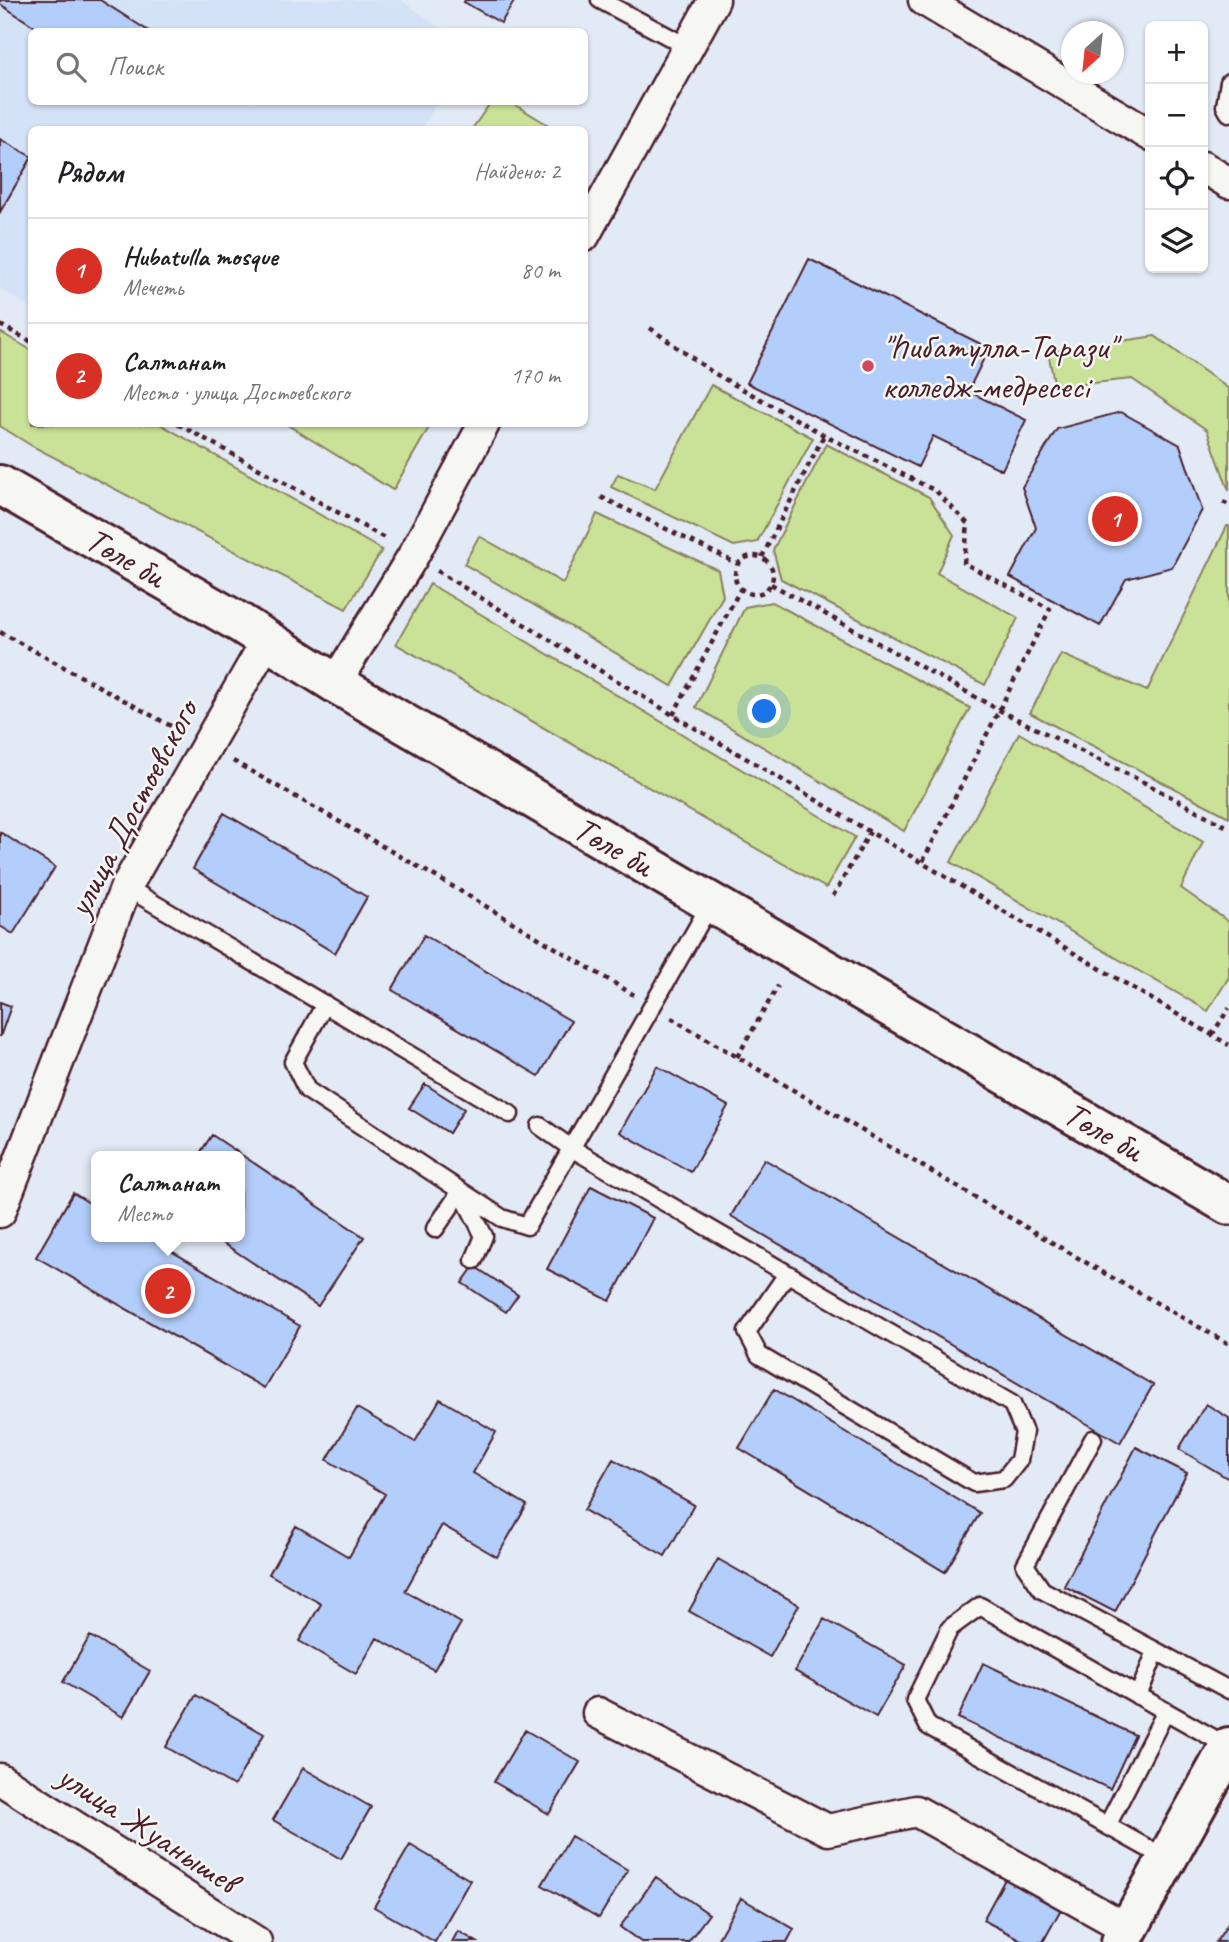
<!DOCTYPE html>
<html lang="ru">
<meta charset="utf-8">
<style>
body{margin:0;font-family:Caveat,sans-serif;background:#f2f2f2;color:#202124}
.controls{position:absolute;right:21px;top:21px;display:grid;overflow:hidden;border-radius:10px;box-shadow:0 2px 5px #0004}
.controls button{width:63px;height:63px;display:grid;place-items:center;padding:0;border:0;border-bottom:2px solid #e0e0e0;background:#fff;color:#202124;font:35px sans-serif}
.compass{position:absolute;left:1061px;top:21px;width:63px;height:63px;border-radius:50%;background:#fff;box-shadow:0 2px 5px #0004;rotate:207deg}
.you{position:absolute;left:765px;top:712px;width:24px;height:24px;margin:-18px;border:5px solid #fff;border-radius:50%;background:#1a73e8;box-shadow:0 0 0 10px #1a73e833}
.badge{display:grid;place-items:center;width:46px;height:46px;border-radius:50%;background:#d93025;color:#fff;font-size:23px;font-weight:700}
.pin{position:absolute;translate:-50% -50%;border:4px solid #fff;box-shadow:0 2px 7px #0006}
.popup{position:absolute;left:91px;top:1151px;width:154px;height:91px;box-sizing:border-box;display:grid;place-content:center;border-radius:10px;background:#fff;filter:drop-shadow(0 2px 5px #0005);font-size:23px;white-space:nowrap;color:#757577}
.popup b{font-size:26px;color:#202124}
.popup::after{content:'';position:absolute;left:50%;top:100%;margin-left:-14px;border:14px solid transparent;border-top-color:#fff}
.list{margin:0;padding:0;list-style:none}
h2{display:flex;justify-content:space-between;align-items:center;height:91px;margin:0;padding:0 28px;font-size:30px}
h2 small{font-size:23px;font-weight:400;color:#757577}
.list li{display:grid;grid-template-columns:46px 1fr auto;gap:21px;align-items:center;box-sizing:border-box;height:105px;padding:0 28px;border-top:2px solid #e0e0e0}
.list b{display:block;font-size:26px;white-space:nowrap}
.list p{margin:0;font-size:23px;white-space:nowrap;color:#757577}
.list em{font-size:23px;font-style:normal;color:#757577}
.icon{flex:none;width:38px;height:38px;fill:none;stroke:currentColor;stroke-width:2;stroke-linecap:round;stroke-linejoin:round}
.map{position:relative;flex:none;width:1229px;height:1942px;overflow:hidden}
.search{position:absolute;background:#fff;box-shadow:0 2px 5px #0004;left:28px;top:28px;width:560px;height:77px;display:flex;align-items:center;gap:18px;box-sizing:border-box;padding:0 24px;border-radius:10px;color:#757577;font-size:26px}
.panel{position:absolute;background:#fff;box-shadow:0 2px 5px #0004;left:28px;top:126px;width:560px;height:301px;border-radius:10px}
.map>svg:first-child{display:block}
.built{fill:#d4e2f7}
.green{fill:#cae297;stroke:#8a8061;stroke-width:2}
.building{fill:#b3cefb;stroke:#4a1f2b;stroke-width:2}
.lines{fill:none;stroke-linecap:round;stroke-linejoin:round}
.lane-casing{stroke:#4a1f2b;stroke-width:21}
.street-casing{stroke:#4a1f2b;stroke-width:35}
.secondary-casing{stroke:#4a1f2b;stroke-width:44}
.primary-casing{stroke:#4a1f2b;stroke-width:44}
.path{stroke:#4a1f2b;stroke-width:4.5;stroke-dasharray:5 5;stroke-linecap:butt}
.lane{stroke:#f6f6f2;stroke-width:16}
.street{stroke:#f6f6f2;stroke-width:30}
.secondary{stroke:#f6f6f2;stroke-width:38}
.primary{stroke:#f6f6f2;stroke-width:38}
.poi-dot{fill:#d1495b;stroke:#f6f6f2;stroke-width:2.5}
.labels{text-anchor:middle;stroke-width:5;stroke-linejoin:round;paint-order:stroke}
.poi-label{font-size:35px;fill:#4a1f2b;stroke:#f6f6f2;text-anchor:start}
.street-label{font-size:35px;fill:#4a1f2b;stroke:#f6f6f2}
</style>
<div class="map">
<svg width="1229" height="1942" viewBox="0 0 1229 1942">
<rect width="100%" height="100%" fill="#e2eaf5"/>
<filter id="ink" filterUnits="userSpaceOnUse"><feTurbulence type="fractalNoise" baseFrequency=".0143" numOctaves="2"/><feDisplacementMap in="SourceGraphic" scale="14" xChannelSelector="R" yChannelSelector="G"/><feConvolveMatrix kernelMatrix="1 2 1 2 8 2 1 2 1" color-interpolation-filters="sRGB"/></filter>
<g filter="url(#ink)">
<!-- built -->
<path class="built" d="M0,0h401l44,31 -413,1v70h405l-15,27 -390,1 -1,178 -31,-19z"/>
<!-- green -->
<path class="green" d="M491,102h19l45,27h-83z
M0,332l31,18 1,74h128l222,126 -36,59 -314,-163 -32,-20z
M1155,336l74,53v102l-22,-61 -75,-51 -77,8 -7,-35z
M711,385l102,53 -56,104 -23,4 -123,-59 7,-13 37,15z
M286,424h145l-38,66z
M826,444l103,53 25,38 -17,38 81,45 -33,67 -204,-106 -8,-29z
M597,514l121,56 5,26 -51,90 -208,-122 15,-28 84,47z
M1227,526h2v291l-199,-104 31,-59 86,37z
M430,584l425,253 -29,51 -430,-244z
M772,602l198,106 -66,123 -208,-124 49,-100z
M1019,733l184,109 -22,46 48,34v55l-21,34 -257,-149z"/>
<!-- building -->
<path class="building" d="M0,0h100l50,32h-107l-43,-28z
M465,0h50l-14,23 -37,-21z
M0,139l32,18 -32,55z
M809,259l180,89 -21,43 58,29 -24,50 -69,-34 -15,31 -171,-84z
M1121,412l59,33 22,65 -30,57 -46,12 -26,47 -90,-49 26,-49 -14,-41 35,-58z
M224,813l143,84 -32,56 -142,-84z
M0,832l55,35 -42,67 -13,-8z
M424,935l147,86 -32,55 -147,-86z
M0,1002l11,4 -11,31z
M657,1066l71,40 -37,66 -71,-40z
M425,1084l39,25 -15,24 -40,-25z
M212,1135l152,102 -46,69 -104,-69h26v-81h-42z
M764,1159l389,226 -33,58 -389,-227z
M591,1186l62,32 -43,83 -63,-32z
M73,1193l23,14v30h51l153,89 -36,62 -228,-131z
M474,1266l44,29 -12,17 -44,-29z
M774,1389l206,124 -35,59 -206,-124z
M440,1399l56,33 -23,41 54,32 -30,52 -55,-32 -37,66 56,32 -27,47 -57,-32 -21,36 -57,-33 22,-37 -52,-30 27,-48 53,31 36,-63 -58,-34 30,-52 58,34z
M1206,1404l23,14v61l-50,-30z
M1136,1447l51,26 -72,139 -51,-26z
M613,1459l81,46 -29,51 -81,-46z
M718,1559l81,46 -29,52 -81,-46z
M824,1619l82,46 -30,52 -81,-46z
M90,1636l60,35 -27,46 -60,-35z
M983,1663l152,72 -25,54 -152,-71z
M196,1695l68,39 -30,52 -68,-39z
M525,1730l55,32 -31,52 -55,-32z
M303,1768l68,39 -30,52 -68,-39z
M571,1836l57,34 -29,48 -57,-33z
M410,1845l60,35 -35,62 -61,-35z
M656,1877l53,37 -21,28h-47l-21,-15z
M1005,1879l56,30 -18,33h-18l-42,-22z
M741,1898l53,31 -7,13h-71z
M1229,1922v20h-13z
M458,1931l19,11h-25z"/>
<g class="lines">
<defs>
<path id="lane" d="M600,0l88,47
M1229,82l-4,24 4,7
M126,887l384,227
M325,1004l-32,58 14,28 195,128 25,8 184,-323
M540,1126l31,22 441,256 12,28 -5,28 -15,19 -30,4 -215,-128 -12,-23 40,-58
M435,1229l26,-38 23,45 -10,24
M1093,1439l-68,126 17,25 187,100
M1138,1696l18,-45
M1107,1826l59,-115
M1167,1859l-239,-133 -13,-26 35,-72 30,-22 249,141"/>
<path id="street" d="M924,0l226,135
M1203,167l26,16
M584,236l130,-236
M335,683l78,-127 71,-132
M0,1212l126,-325 141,-247
M598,1713l230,117 88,-19 212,118
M0,1779l256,163"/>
<path id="secondary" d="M1121,1942l108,-195"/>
<path id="primary" d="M0,485l240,138 95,60 894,522"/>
</defs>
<!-- lane casing -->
<use href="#lane" class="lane-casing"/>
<!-- street casing -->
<use href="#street" class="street-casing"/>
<!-- secondary casing -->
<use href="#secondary" class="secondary-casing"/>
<!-- primary casing -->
<use href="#primary" class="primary-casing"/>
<!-- path -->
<path class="path" d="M0,325l32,17
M650,328l62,44 112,63 112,56 32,33 -4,39 86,46 -128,254
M178,424l210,116
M601,497l137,67
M1223,502l6,3
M735 575a19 19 0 1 1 38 0a19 19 0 1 1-38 0Z
M762,557l62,-122
M437,571l236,144 556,330
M771,584l228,126 148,74 82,44
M0,632l180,99
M673,715l68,-127
M233,761l219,125 182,109
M833,896l37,-64
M671,1018l426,251 132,75
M1212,1035l17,-27
M737,1057l41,-71"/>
<!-- lane -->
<use href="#lane" class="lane"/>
<!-- street -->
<use href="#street" class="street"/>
<!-- secondary -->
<use href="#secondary" class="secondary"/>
<!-- primary -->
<use href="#primary" class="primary"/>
</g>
</g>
<!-- markers -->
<circle class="poi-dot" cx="868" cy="366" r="7"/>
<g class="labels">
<!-- poi labels -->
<g class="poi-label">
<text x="882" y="358">"Һибатулла-Тарази"<tspan x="882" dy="40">колледж-медресесі</tspan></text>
</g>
<!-- street labels -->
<g class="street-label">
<text transform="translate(126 557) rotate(30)" y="12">Төле би</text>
<text transform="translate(132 808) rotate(-62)" y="12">улица Достоевского</text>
<text transform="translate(614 846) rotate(30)" y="12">Төле би</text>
<text transform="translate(1104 1131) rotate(30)" y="12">Төле би</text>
<text transform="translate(148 1828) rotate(33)" y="12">улица Жуанышев</text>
</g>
</g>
</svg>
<div class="controls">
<button>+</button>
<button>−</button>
<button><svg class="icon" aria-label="locate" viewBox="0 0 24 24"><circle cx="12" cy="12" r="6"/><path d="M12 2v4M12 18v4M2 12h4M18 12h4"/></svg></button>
<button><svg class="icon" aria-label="layers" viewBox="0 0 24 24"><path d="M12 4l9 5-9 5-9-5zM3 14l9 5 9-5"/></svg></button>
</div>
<svg class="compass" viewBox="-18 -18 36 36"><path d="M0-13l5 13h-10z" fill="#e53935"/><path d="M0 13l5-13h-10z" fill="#757577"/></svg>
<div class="you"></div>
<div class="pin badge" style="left:1115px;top:519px">1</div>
<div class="pin badge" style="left:168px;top:1291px">2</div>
<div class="popup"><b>Салтанат</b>Место</div>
<div class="search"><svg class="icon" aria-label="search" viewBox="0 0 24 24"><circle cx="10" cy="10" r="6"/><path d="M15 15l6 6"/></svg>Поиск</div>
<section class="panel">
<h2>Рядом<small>Найдено: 2</small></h2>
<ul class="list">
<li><span class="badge">1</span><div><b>Hubatulla mosque</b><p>Мечеть</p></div><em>80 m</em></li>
<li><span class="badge">2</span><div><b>Салтанат</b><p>Место · улица Достоевского</p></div><em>170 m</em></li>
</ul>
</section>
</div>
